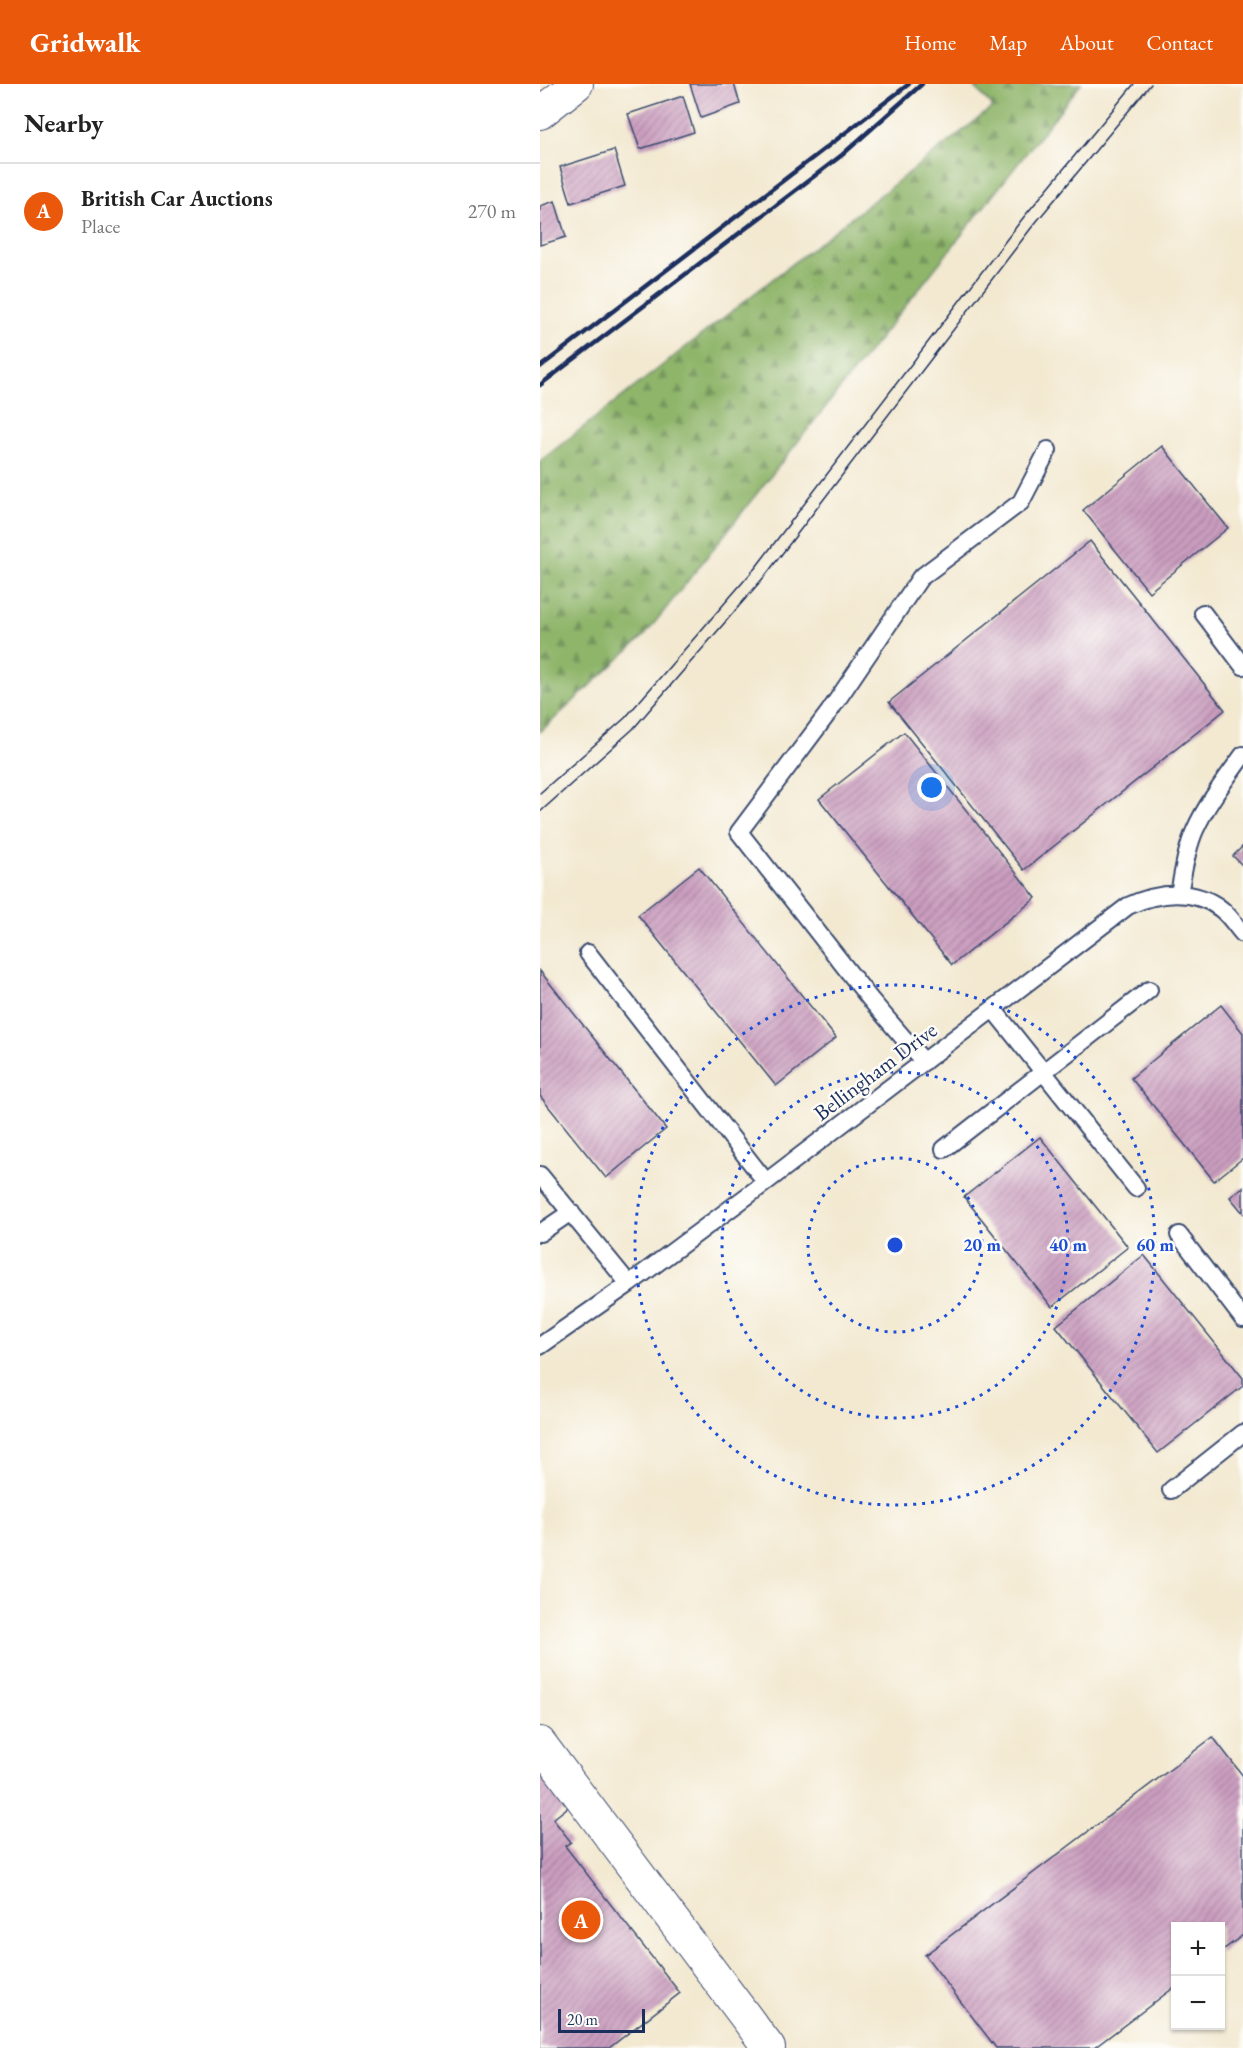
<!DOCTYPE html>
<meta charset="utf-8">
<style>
body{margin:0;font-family:"EB Garamond",serif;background:#f2f2f2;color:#222}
.controls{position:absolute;right:18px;bottom:18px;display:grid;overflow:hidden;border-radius:0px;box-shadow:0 2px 4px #0004}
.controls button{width:54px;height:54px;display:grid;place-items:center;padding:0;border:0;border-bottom:2px solid #e0e0e0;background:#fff;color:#222;font:30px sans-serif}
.scale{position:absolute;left:18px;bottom:15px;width:87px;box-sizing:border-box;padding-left:6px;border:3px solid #1b2f5e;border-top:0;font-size:16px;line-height:21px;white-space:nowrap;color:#1b2f5e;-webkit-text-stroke:4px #fdfcf7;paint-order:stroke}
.you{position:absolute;left:392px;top:704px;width:21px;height:21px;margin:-15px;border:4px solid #fff;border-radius:50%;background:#1a73e8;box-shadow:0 0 0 9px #1a73e833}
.badge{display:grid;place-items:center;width:39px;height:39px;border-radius:50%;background:#ea580c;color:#fff;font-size:20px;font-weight:700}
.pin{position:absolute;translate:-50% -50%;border:3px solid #fff;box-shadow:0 2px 6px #0006}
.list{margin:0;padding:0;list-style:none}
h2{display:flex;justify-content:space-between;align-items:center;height:78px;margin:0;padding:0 24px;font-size:26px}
h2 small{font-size:20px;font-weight:400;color:#767676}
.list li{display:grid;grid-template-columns:39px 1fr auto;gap:18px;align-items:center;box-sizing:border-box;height:96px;padding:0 24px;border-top:2px solid #e0e0e0}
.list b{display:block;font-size:22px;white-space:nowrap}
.list p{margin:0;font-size:20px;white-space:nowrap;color:#767676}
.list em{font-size:20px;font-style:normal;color:#767676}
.map{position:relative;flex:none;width:703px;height:1964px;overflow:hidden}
header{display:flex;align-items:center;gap:36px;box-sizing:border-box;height:84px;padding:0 30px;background:#ea580c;color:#fff}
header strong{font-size:28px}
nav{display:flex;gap:33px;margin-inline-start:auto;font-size:21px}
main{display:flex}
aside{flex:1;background:#fff}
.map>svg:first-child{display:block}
.forest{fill:url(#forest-firs);stroke:#557264;stroke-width:1.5}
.building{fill:url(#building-hatch)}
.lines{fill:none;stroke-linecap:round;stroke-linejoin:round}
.lane-casing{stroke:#3b4b6f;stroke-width:20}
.street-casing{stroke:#3b4b6f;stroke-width:34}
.lane{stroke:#fff;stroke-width:16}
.street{stroke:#fff;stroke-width:32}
.tram{stroke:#1b2f5e;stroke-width:1.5}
.rail{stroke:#1b2f5e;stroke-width:4.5}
.ring{fill:none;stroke:#1d4ed8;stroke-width:3;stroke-dasharray:3 6}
.labels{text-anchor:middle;stroke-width:5;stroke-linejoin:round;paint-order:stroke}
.street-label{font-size:22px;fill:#1b2f5e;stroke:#fdfcf7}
.centre{fill:#1d4ed8;stroke:#fdfcf7;stroke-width:3}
.ring-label{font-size:18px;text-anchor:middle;font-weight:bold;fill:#1d4ed8;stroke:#fdfcf7;stroke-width:5;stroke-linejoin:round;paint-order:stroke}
</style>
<header>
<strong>Gridwalk</strong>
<nav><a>Home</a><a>Map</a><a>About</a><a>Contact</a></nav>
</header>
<main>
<aside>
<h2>Nearby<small></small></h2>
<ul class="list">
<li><span class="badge">A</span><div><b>British Car Auctions</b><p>Place</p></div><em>270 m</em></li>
</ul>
</aside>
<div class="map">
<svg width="703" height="1964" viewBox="0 0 703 1964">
<defs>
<pattern id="forest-firs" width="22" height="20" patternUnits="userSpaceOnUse" patternTransform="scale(1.5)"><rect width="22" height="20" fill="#8fb56b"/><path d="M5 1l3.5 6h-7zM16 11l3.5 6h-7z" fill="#74945b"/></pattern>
<pattern id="building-hatch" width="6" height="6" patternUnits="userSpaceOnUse" patternTransform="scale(1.5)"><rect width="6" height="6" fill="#cb9dbf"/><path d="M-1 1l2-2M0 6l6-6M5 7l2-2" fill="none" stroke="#a4809e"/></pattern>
</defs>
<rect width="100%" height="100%" fill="#fdfcf7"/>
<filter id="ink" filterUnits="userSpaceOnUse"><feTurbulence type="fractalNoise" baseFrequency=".0167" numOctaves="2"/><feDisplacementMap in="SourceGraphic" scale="12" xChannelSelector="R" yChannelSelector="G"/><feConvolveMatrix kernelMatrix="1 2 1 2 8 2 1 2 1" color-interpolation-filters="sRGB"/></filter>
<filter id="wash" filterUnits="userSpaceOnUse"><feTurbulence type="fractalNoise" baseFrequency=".008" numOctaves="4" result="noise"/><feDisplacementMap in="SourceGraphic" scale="24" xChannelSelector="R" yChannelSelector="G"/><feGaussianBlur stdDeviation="1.35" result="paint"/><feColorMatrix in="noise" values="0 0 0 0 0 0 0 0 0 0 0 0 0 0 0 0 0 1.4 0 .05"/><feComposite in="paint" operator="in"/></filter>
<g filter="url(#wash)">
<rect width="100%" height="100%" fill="#f3e9d1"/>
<!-- forest -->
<path class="forest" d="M432,0h109l-436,551 -105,97v-271l453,-354z"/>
<g id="blocks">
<!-- building -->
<path class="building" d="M150,0h44l6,20 -39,14z
M143,12l11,36 -54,17 -12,-35z
M74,66l11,36 -54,17 -11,-36z
M15,117l11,36 -26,8v-39z
M622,362l66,82 -79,64 -66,-82z
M550,457l135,169 -201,160 -135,-168z
M364,648l132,166 -84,67 -133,-166z
M703,762v20l-10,-10z
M159,783l137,171 -60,48 -138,-171z
M0,887l126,158 -60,49 -66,-82z
M681,921l22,28v125l-29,23 -83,-103z
M500,1053l88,110 -76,60 -88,-110z
M703,1103v26l-13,-16z
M604,1171l99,123v8l-85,67 -102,-127z
M673,1653l30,39v159l-23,17v-26h-44v60l-82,62h-98l-71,-93z
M0,1676l33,43 -20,16 18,23 -6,4 115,147 -71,55h-69z"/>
</g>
</g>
<g filter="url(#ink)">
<use href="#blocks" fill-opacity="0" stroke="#3b4b6f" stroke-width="1.5"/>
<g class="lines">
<defs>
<path id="lane" d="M663,529l40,53
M639,810c4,-21 7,-44 16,-64 12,-27 31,-51 48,-75
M48,869l178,229
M453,925l143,179
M384,978l-54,-63 -131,-167 90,-120 91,-134 101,-76 27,-52
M404,1065l205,-159
M0,1091l89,109
M0,1149l31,-21
M639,1151l64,84
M0,1262l89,-62 137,-102 362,-276c30,-14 66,-18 93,3 9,7 15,17 22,25
M631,1406l72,-57"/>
<path id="street" d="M0,29l37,-29
M0,1659l229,305"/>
</defs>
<!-- lane casing -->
<use href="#lane" class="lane-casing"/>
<!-- street casing -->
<use href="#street" class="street-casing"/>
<!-- lane -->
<use href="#lane" class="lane"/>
<!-- street -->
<use href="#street" class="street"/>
<!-- tram -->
<path class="tram" d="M0,709l85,-75 131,-151 267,-349 111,-134
M0,728l93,-83 132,-153 267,-349 119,-143"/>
<!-- rail -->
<path class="rail" d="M0,283l369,-283
M0,301l302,-230 80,-71"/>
</g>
</g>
<!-- distance rings -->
<g class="ring">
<circle cx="355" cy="1161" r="87"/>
<circle cx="355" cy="1161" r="173"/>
<circle cx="355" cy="1161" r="260"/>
</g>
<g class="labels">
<!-- street labels -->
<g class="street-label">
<text transform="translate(335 987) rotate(-37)" y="8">Bellingham Drive</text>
</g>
</g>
<circle cx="355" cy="1161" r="9" class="centre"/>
<g class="ring-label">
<text x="442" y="1167">20 m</text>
<text x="528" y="1167">40 m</text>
<text x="615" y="1167">60 m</text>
</g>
</svg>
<div class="controls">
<button>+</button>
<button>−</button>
</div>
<div class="scale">20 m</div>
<div class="you"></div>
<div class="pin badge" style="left:41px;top:1836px">A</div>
</div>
</main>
